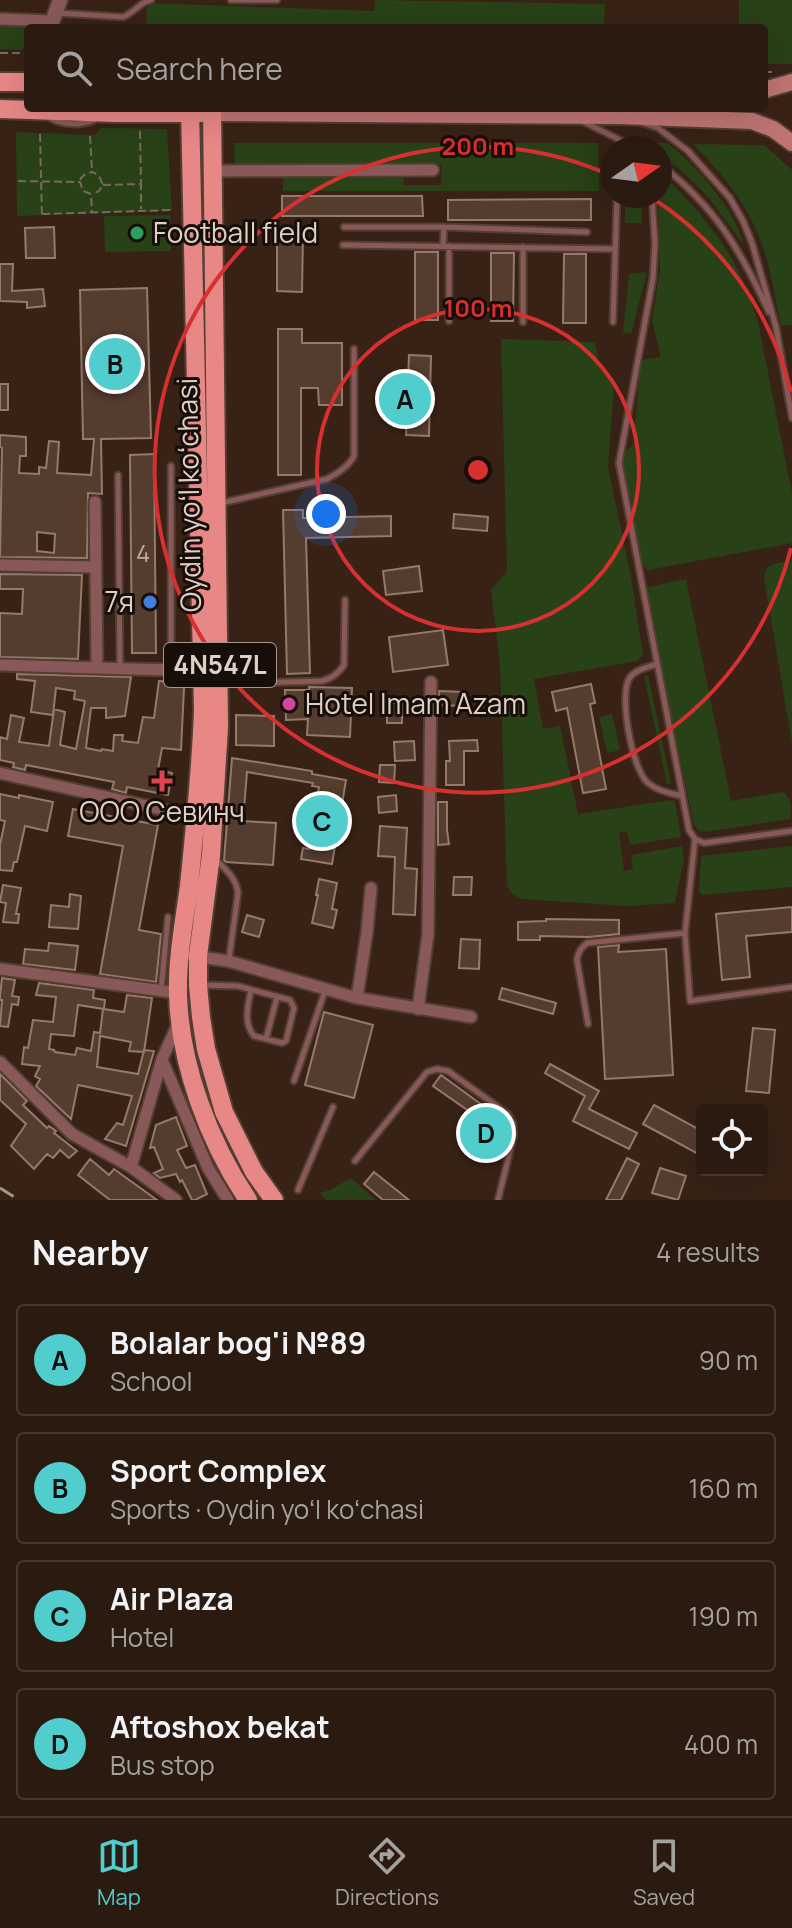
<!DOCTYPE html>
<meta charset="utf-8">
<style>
body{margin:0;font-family:Manrope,sans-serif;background:#36271e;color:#f1f3f6}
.controls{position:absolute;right:24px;bottom:24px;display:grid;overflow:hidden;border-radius:8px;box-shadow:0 8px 32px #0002}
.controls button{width:72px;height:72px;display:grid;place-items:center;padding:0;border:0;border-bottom:2px solid #463830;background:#2a1a10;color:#f1f3f6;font:40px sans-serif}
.compass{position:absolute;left:600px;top:136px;width:72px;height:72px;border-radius:50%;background:#2a1a10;box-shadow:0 8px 32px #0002;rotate:76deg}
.you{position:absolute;left:326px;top:514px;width:28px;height:28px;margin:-20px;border:6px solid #fff;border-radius:50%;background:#1a73e8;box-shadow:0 0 0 12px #1a73e833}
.badge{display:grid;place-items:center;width:52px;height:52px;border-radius:50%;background:#52cdce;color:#111;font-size:26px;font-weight:700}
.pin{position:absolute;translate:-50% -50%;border:4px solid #fff;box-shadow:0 2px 8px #0006}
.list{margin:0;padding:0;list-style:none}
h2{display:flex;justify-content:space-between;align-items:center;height:104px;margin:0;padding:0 32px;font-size:34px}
h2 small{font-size:26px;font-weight:400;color:#a5a19f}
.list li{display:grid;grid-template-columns:52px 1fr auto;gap:24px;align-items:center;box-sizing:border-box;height:112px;margin:0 16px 16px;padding:0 16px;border:2px solid #463830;border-radius:8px}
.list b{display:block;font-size:30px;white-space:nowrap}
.list p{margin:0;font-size:26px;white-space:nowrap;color:#a5a19f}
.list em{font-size:26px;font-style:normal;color:#a5a19f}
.icon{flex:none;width:44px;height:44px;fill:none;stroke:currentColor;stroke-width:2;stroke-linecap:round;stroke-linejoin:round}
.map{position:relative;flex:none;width:792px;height:1200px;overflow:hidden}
.search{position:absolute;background:#2a1a10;box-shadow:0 8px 32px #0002;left:24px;right:24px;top:24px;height:88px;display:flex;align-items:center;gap:20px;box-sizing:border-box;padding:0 28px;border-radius:8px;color:#a5a19f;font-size:30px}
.sheet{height:616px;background:#2a1a10}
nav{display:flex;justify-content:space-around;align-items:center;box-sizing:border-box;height:112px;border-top:2px solid #463830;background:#2a1a10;font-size:22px;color:#a5a19f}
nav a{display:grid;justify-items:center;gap:4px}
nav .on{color:#52cdce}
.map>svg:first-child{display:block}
.green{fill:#284117}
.building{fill:#543c2f;stroke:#957a6b;stroke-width:2;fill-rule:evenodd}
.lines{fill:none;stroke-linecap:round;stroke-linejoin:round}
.service-casing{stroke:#533e32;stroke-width:9}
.minor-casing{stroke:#533e32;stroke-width:15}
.tertiary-casing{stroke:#533e32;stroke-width:18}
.secondary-casing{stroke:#533e32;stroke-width:20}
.primary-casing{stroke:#533e32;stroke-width:22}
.path{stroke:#7a675d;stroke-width:2;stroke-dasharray:8 4;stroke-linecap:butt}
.service{stroke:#885958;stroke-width:5}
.minor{stroke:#885958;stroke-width:11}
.tertiary{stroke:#885958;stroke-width:14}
.secondary{stroke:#be7473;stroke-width:16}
.primary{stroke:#e78887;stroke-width:18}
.rail{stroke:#a7958c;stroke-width:3;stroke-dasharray:16 8;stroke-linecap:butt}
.ring{fill:none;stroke:#d63030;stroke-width:4}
.leisure-dot{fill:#2e9e5b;stroke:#180e09;stroke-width:3}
.shop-dot{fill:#3f7fe0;stroke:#180e09;stroke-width:3}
.hotel-dot{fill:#d1479c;stroke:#180e09;stroke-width:3}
.health-dot{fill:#e0444e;stroke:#180e09;stroke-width:3}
.labels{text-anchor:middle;stroke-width:6;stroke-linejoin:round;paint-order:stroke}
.number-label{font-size:24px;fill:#bcaaa1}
.shield{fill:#180e09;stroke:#a3958e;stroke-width:2}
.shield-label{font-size:26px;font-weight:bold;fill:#decfc7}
.poi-label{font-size:28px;fill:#decfc7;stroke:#180e09;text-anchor:start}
.street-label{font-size:28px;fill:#decfc7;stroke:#180e09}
.centre{fill:#d63030;stroke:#180e09;stroke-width:4}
.ring-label{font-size:24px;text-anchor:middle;font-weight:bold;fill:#d63030;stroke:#180e09;stroke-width:6;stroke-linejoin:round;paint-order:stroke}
</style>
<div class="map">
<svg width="792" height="1200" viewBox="0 0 792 1200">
<rect width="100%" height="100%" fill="#382216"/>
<!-- green -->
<path class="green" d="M375,0l230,4 -1,24h-529l1,-4 70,2 1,-23 227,8z
M739,0h53v64h-28v-36h-25z
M0,24l32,1 -1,3h-3v8l-6,14 -22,-1z
M101,128l66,1 5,82 -155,5 -1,-84 79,3z
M234,143h364l1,48h-316v-13h121l-1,7h38l1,-20 -207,-1z
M640,143h28c30,25 65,63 76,102l-36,-48 -25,-25 -23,-17v-7h-11z
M693,144l71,1 28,25v155l-11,1c-5,-24 -9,-49 -16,-73 -13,-43 -41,-78 -72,-109z
M660,172c48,46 83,90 99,155l33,166v50l-144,27 -6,-5 -20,-105 3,-8 8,-7 8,-85 20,-3 -9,-37 8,-49 -2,-75h2z
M625,196h17v27h-17z
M170,215l1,36 -66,1 -1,-36z
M647,272l-16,62 -8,-1 6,-59z
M501,339l94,3 5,26 14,17 -6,82 23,110 12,78 -6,6 -103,18 9,50 17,-3 18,88 93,-14 4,1 6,36 -51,8 -3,-14 -8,2 5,38 9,-2 -2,-14 51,-9 2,13 -9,44 -48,3 -105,-7 -10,-5 -5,-8 -7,-221 -9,-75 16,-19z
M792,561v182l-28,-165c1,-16 15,-15 28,-17z
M686,579l45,222 52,-9c8,4 9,19 7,27l-85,13 -6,-1 -5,-6 -50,-237z
M648,675l23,108 -4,1 -23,-108z
M612,714l8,36 -13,3 -8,-36z
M792,846v41l-90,8 -3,-4 2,-35z
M351,1178l25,22h-50l-6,-7 10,-3z"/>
<!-- building -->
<path class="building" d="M282,196h140l1,20h-141z
M591,199v21h-143v-20z
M54,227l1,31h-29l-1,-30z
M277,234h26l-1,58 -25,-1z
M415,252h23v68h-23z
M491,253h23l-1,68h-22z
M564,254h22v69h-23z
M0,264h13l-1,27 31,-2 2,17 -18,2v-6l-27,-1z
M147,288l4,150 -50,1 1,55 -14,-1 -1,65 -87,-1 2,-109 -2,-1v-12l26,2v19h-6l-1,17 20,1v-7l7,1 3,-27 10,1 -2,31 34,2 3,-36h-11l-3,-149zM37,532l18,2 -1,19 -17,-2z
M278,329h24v14h40v62h-23l-1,-17h-17v87h-23z
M409,355l22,1 -2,80 -23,-1z
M0,384h8v26h-8z
M154,454l2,199h-24l-2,-198z
M283,510h20v8l88,-2v20l-85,2 4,135 -23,1z
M454,514l34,3 -1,14 -34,-3z
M419,566l3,25 -36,4 -3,-24z
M0,574l82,1 -4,84 -78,-2v-44l22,1 1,-25h-23z
M443,630l5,35 -55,7 -4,-35z
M17,674l114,3 -6,39 -19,2v-10h-15l-5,40 15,3 1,-2 11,2 1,-16h9l-1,6 16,2 5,-26 11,1 5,-37 18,1 7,6 -3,62 -19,-2 -4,22 14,3 -4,22 -41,-8 -1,6 -14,-4 2,-7 -88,-17 -1,5 -12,-3 1,-4 -14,-3v-23l7,2 4,-24 13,3 -5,24 30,4 5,-37 11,3 -5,33 16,4 9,-48 -11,-2 1,-8 -19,-3 -3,27 -22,-3 4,-31 -18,-2z
M591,684l4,19 -5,1 16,85 -23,4 -16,-85 -11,3 -4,-19z
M309,687l43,1 -2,49 -43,-2 1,-16 -22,1 -1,-30h24z
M439,691l25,1 -1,14 -24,-1z
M387,703h15v20h-15z
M236,715l38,1v30l-38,-1z
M477,740l1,11h-14v34h-18v-24h4l-1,-20z
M414,741l1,19 -20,1 -1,-19z
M232,758l80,13v3l34,6 -14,84 -31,-5 2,-11 6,1 3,-22 -7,-1 3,-14 7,1 4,-26 -7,-1 1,-3 -66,-11 -4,49 33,2 -3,42 -47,-3 -2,-2z
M380,765h15l-1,18 -15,-1z
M0,794l19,4v-3l34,7 -6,29 -22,-5 -8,36h-3l-2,9 -12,-1v-25l5,-24 -5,-1z
M396,795l1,16 -18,2 -1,-16z
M438,802h9v28l2,14 -11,1z
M73,809l85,16 -19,105 22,4 -5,48 -56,-8 23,-128 -55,-10z
M380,826l27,2 -2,40 12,1 -2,46 -22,-1 2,-57 -17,-1z
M454,877h18l-1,18h-18z
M319,879l18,4 -5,26 5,1 -4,18 -21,-5 6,-28h-2z
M3,885l18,3 -5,26h3l-1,9 -15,-1 3,-19 -6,-1z
M70,894l11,2 -3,33 -29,-2 2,-22 18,2z
M792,907v25l-46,4 4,41 -28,3 -6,-66z
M247,915l17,5 -5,17 -17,-5z
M546,919l73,1v14l-31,3 -48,-1v4h-22v-18l28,-1z
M461,939l19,1 -1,29 -20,-1z
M49,943l29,3 -3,24 -52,-6 2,-15 23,2z
M619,945l-1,7 48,-3 7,126 -68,4 -7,-132z
M2,978l13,2 -3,16 7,1 -1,8 -6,-1 -4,23 -8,-1 2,-26h-2v-4z
M39,983l55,7 -1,8 12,2 -1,9 -26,-4 -4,31 -23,-2 -2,15 5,1 1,2 20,3 2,-7 14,3 3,-19 6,1 3,-24 21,3 3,-17 25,3 -8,54 -15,-1 2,-9 -31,-6 -3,31 41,7 6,-24 10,1 -28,95 -21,-7 12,-16 6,2 9,-29 -54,-11 -7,34 -35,-33 4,-7 -5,-3 5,-10 -18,-2 2,-17 4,1 5,-28 20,2 3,-25 -20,-2z
M502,988l54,15 -3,11 -54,-15z
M324,1012l49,13 -19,73 -49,-13z
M753,1028l22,2 -6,63 -23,-2z
M550,1064l49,27 -10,18 48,24 -8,16 -56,-28 12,-25 -40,-23z
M0,1074l27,27 -4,4 24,23 2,-2 7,5 -2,2 23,18 -8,7 -9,-8 -7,8 -6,-4 -13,15 -23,-23 15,-22 -26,-24z
M441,1075l66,48 1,5 -5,7 -70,-49z
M654,1105l48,26v25l-59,-32z
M176,1117l11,29 -10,4 9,18 9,-3 12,29 -12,6h-3l-10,-20 -2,2 -4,-8 -16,4 -6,-5 9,-4 -9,-22 -4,1 6,-23z
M627,1158l12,6 -18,36h-15z
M90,1159l19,16 5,-6 43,31h-47l-32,-25z
M660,1168l26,8 -8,24 -26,-7z
M374,1172l35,28h-26l-19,-16z"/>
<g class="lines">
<defs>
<path id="service" d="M231,0h46
M58,13l65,4c11,-4 18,-16 28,-17
M50,118c13,7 30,8 44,2
M584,122l52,26
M643,123l15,5 30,23 42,47 13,23 9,22 24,84 16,91
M660,164c56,44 80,85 109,148
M652,196l3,47 -2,35 -34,185 70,367 6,9 9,4 88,-12
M344,227h100l143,5
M343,245l272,4
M443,246l1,-19
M449,246v75
M523,322v-75
M613,322l4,-126
M118,475l2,194
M221,503l106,-24c11,-6 21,-12 27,-23v-107
M657,664c-9,3 -23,6 -28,15 -10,18 3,89 18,103 10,9 23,11 35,14
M171,669v-203
M221,684l101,-3c10,-3 16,-7 22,-16l1,-65
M695,839l-10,94 5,68 102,-14
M215,859c10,10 21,18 23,34l-9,66
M203,985l35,1 52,14 4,8 -8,33 -4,2 -28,-7c-11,-13 -6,-31 -3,-46
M161,991l7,-74
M588,1024l-11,-64c1,-8 4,-12 10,-17l98,-10
M266,1039l11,-42
M294,1081l31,-90
M355,1161l72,-89 10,-3 11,2 60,43 5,9 1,12 -16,65
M298,1190l35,-83"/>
<path id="minor" d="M0,19l52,2
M212,171l221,-1
M95,502l2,166 74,2 32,4
M0,565l95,2
M0,665l97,3
M0,773l196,44
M193,956l35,5 129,37 114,19
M0,969l178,24
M357,998l10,-66 4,-44
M418,1009l10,-75 3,-252
M162,1060l46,108 20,32
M0,1062l72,72 59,33 31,-108 16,-35
M131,1167l45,33"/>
<path id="tertiary" d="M50,28l10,-28"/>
<path id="secondary" d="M764,90l28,-8
M212,113l407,3 133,5 21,8 19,14"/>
<path id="primary" d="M0,82h28
M190,108l13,602c-2,59 -8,117 -14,176 -5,36 -12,73 -11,109 2,70 31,147 70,205
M212,108l7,619 -8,128 -13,101v29l3,32 5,32 18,63 30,60 20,28
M0,109l116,4h85"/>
</defs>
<!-- service casing -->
<use href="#service" class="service-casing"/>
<!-- minor casing -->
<use href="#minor" class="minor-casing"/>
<!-- tertiary casing -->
<use href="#tertiary" class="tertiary-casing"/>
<!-- secondary casing -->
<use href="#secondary" class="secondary-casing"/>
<!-- primary casing -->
<use href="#primary" class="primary-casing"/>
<!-- path -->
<path class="path" d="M0,53h20l8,2
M764,72h11
M140,131l1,52
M40,134l2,84
M90,136l2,34
M80,180c2,-5 8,-8 13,-8l6,4 4,9 -4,6 -7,3
M18,181l62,1 3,9 8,3 1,18
M103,185l38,-1v25
M42,214l128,-4"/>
<!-- service -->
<use href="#service" class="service"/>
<!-- minor -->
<use href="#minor" class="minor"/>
<!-- tertiary -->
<use href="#tertiary" class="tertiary"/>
<!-- secondary -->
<use href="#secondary" class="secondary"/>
<!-- primary -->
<use href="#primary" class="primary"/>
<!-- rail -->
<path class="rail" d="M0,1188l19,12"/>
</g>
<!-- distance rings -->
<g class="ring">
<circle cx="478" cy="470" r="161"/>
<path d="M791 548A323 323 0 1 1 612 176M649 196A323 323 0 0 1 791 392"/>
</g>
<!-- markers -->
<circle class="leisure-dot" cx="137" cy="233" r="8"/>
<circle class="shop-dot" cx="150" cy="602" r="8"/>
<circle class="hotel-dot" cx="289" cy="704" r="8"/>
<path class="health-dot" d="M158 769h8v8h8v8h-8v8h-8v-8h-8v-8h8z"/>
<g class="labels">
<!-- number labels -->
<g class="number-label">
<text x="143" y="562">4</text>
</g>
<!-- shield labels -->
<rect class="shield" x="164" y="643" width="112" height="44" rx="6"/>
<g class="shield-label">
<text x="220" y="674">4N547L</text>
</g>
<!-- poi labels -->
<g class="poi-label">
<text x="153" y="243">Football field</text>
<text x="134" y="612" text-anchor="end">7я</text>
<text x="305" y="714">Hotel Imam Azam</text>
<text x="162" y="822" text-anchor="middle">ООО Севинч</text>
</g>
<!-- street labels -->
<g class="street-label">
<text transform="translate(189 495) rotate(-91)" y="10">Oydin yoʻl koʻchasi</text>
</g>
</g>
<circle cx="478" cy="470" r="12" class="centre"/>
<g class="ring-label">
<text x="478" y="155">200 m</text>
<text x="478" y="317">100 m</text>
</g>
</svg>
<div class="controls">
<button><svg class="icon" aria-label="locate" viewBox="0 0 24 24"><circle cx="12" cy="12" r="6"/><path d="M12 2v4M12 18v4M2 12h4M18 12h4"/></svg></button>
</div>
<svg class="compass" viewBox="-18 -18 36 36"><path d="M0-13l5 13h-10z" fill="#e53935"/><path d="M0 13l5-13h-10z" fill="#a5a19f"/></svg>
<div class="you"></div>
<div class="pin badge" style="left:405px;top:399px">A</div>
<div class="pin badge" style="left:115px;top:364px">B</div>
<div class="pin badge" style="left:322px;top:821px">C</div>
<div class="pin badge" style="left:486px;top:1133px">D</div>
<div class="search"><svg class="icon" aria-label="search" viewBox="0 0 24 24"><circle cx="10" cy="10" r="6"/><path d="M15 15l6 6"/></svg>Search here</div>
</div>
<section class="sheet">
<h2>Nearby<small>4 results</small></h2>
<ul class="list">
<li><span class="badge">A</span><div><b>Bolalar bog'i №89</b><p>School</p></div><em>90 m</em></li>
<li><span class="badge">B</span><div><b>Sport Complex</b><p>Sports · Oydin yoʻl koʻchasi</p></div><em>160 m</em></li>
<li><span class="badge">C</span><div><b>Air Plaza</b><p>Hotel</p></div><em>190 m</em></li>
<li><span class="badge">D</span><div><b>Aftoshox bekat</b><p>Bus stop</p></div><em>400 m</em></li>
</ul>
</section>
<nav>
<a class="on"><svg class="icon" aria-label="map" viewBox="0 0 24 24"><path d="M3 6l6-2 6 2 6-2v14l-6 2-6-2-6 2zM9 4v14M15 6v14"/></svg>Map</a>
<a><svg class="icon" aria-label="directions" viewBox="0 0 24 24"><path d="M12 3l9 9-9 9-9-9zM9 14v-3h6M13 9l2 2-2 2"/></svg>Directions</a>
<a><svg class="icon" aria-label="saved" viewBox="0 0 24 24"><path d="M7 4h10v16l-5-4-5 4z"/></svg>Saved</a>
</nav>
